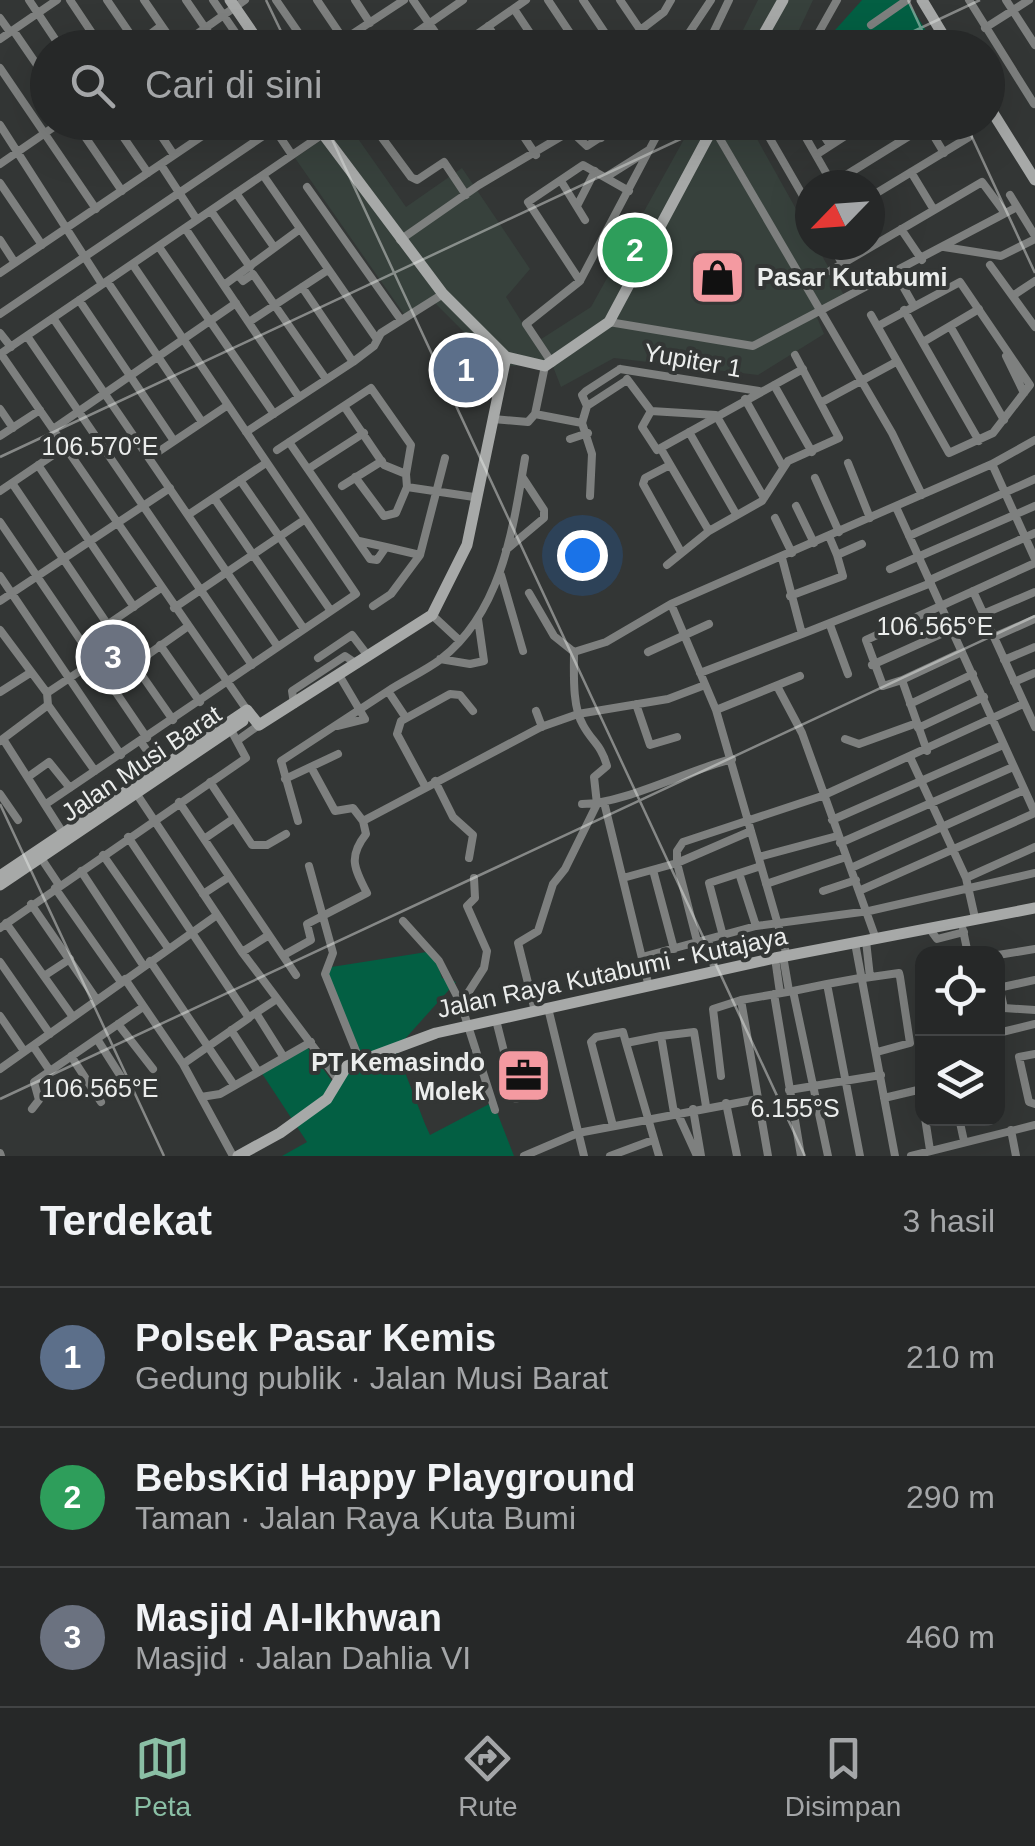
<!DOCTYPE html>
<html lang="id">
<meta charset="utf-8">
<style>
body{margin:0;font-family:Helvetica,sans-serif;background:#2e3030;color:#f1f3f6}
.controls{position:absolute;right:30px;bottom:30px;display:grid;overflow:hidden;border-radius:20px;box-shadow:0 10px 40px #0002}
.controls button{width:90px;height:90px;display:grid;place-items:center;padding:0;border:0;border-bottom:2px solid #424445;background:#262828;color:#f1f3f6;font:50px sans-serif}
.compass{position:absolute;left:795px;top:170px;width:90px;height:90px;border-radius:50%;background:#262828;box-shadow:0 10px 40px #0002;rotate:245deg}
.you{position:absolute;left:582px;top:555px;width:35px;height:35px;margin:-25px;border:8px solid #fff;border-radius:50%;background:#1a73e8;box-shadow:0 0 0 15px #1a73e833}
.badge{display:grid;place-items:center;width:65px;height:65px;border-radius:50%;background:#8abfa5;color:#fff;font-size:32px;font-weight:700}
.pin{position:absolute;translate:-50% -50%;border:5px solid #fff;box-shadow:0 2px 10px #0006}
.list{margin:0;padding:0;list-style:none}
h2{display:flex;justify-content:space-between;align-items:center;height:130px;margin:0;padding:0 40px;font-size:42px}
h2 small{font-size:32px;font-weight:400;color:#a4a6a8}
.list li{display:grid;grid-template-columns:65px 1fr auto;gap:30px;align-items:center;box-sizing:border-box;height:140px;padding:0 40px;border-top:2px solid #424445}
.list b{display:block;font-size:38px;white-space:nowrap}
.list p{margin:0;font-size:32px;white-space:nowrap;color:#a4a6a8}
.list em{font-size:32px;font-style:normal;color:#a4a6a8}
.icon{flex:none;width:55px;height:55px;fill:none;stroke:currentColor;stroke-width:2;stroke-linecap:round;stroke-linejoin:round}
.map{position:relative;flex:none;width:1035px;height:1156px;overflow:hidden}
.search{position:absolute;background:#262828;box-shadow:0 10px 40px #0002;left:30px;right:30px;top:30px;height:110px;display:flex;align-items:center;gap:25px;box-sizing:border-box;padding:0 35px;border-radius:55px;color:#a4a6a8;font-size:38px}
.sheet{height:550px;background:#262828}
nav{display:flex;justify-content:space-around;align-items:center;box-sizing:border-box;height:140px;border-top:2px solid #424445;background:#262828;font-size:28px;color:#a4a6a8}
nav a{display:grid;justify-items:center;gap:5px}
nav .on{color:#8abfa5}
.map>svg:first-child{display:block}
.built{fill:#37413c}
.green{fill:#035f43}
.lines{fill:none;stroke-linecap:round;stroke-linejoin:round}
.street{stroke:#7e807f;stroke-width:8}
.secondary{stroke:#a7a9a8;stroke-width:11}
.ticks{fill:none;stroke:#ebedec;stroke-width:2.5;stroke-opacity:0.45}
.labels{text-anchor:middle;stroke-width:8;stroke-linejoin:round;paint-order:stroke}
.poi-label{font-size:25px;font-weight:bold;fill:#ebedec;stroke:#333635;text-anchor:start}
.street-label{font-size:25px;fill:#ebedec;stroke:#333635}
.ticks-label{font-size:25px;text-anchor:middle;fill:#ebedec;stroke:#333635;stroke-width:8;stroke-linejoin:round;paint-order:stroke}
</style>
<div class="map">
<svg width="1035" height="1156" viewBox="0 0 1035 1156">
<rect width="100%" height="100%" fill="#333635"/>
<!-- built -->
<path class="built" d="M758,0h55l-22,47 -57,1z
M347,123l59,84 56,-39 68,101 -24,28 29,46 56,-36 102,-184h62l-3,7 58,104v11h6l29,52 -29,18 8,19 -66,41 -144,-17 -53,29 -9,-23 -42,2 -24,-12 -53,-53 -27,16 -111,-159z"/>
<!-- green -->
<path class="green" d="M862,0h45l29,47 -117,1z
M433,951l9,27 14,4 -60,67 29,75 5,11 63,-33 21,54h-232l25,-14 -46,-70 46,-25 25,34 28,-20 -35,-93z"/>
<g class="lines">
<!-- street -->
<path class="street" d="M29,0l32,48
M70,0l32,48
M107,0l30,44
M144,0l33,48
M186,0l33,48
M213,0l33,48
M276,0l33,48
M317,0l27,40
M355,0l15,23
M413,0l33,48
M548,0l32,48
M583,0l32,48
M620,0l21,31
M969,0l65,104
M1006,0l29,45
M514,9l26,39
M0,18l10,14
M871,25l36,-25
M488,26l14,22
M985,28l44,-28
M13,30l35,51
M0,39l57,-39
M657,45l1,3
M712,46l8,2
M132,48l29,-22
M177,48l68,-48
M331,48l73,-48
M394,48l69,-48
M457,48l69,-48
M617,48l47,-36 7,-12
M679,48l32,-48
M706,48l23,-48
M810,48l27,-48
M0,68l96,141
M75,122l47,69
M113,122l35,51
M152,122l22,33
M191,122l10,15
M270,122l22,33
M514,122l22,33
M552,122l10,14
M591,122l10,16
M769,122v15l41,71
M797,122l36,63
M815,122l15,23
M926,123l18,30
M0,125l102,159
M713,127l179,306 30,62
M377,131l34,46 6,3 27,-18 22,33
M325,137l22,-15
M816,155l51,-33
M0,164l61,-42
M161,165l36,55
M911,172l23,38
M263,175l113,163
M606,177l43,-27
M561,181l24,39
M0,183l42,62
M830,185l97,-60
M307,187l94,133
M236,193l38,54
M1010,195l25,41
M870,197l99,-60 -5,-15
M577,206l18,-35
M211,211l39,56
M185,228l114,169
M901,229l21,31
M0,240l15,23
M400,240l79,-55 83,-49 10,-4 15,14 37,-24
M831,245l11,18
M159,247l115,167
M944,247l57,9 34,-17
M990,265l45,62
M830,271l152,-89 23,31
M0,273l223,-151
M896,274l17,30
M238,275l5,6 10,-7 73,105
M107,281l95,141
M580,281l-52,-79 55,-37 46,26
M224,285l76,-56
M302,287l51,75
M1014,295l21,-14
M79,300l95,141
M904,310l75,131
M0,314l284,-192
M871,315l78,138 44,-20 37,-48 -70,-103 -82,44
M53,318l225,329
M249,322l79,-52
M609,322l144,24 264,-139
M950,326l54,94
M0,333l11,14
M27,336l225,329
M923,342l56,-33
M0,354l323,-220
M1,354l246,356
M1006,356l18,37
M552,363l-26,-39 54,-43 84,-159
M620,369l139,22
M627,379l24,32
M774,385l38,67
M745,399l38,68
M822,402l74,-40
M344,406l40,59 22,9 1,13 -11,26 -12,3 -29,-39
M587,406l-5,-11 4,-4 34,-22
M0,409l13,19
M651,411l-9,16 15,23 146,-81
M651,411l65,4 48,83
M535,414l47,9
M493,419l35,3 7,-8 10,-48
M53,429l183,-126
M246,432l107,-70 21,-16 7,-13 62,-39
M689,432l47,82
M0,436l40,-26
M570,439l18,-6
M289,442l81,117 7,1 9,-13 -27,-6
M661,449l48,82
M277,450l94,-62 40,57 -5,29
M149,458l79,-53
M848,463l22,55
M992,464l43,95
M38,465l96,142
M670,465l-25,13 -2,6 38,68
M308,469l56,-36
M815,478l24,54
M240,480l91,131
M12,483l96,142
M342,486l40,-25
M407,487l67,10
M0,491l65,-44
M590,496l2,-42 -10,-31 5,-17 40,-26
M214,498l90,131
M796,506l18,37
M188,515l78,-52
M775,518l17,35
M0,522l147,216
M829,536l8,19 25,-11
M909,536l126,-57
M386,547l34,8 25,-97
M506,550l38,-32v-8l-21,-32
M782,558l20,76 129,-51
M667,565l42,-34 53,-30 26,-40 51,-23 -44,-83
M890,569l145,-63
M501,575l22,76
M0,576l121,179
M930,580l105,-47
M973,591l62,136
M529,593l25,43 20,16
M790,596l53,-20 -6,-21
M0,601l170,-113
M671,604l45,106 71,246
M373,606l18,-12 29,-39
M174,608l130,-88
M983,614l52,-22
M432,615l28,26
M830,625l18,49
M0,630l47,63 1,12 47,66
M994,637l41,-18
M82,642l79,-54
M160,645l40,57
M574,652l32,-10 65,-38 321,-140 43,-24
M648,652l61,-28
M318,658l34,-23 16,21
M440,659l30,5 14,-3 -6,-42
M1004,660l31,-13
M134,664l39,56
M872,665l80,-36
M700,673l102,-39
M902,680l60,-28
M109,682l78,-55
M1014,682l21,-9
M777,686l25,47 74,206
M388,691c17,-11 37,-20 53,-32 61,-48 72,-130 84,-201
M0,692l30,-19
M47,693l48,-32
M294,704l-2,-13 53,-35 12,8
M636,704l14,41 27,-8
M910,704l63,-30
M716,710l84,-34
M536,711l6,16
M337,726l28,-7 -26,-44
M918,728l66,-31
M3,739l60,94
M845,739l14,5 58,-21
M238,740l21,-15
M0,741l48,-36
M141,742l18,26
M927,751l-25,-71 -19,6 -17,-46 169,-77
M910,757l56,121 9,40
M311,767l24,44 18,-3 10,13 178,-94 37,-13 90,-15 37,-14
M28,777l21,-15 21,26
M285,779l53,-25
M435,781l18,36 20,18 -4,23
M210,782l42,63h15l19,-11
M425,786l-28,-52 4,-13 49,-27 10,1 13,16
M134,790l108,162 94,125
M0,794l18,26
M179,802l117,173
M604,802l45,185
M46,804l310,-210 -223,-329
M582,804c41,0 106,-34 150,-45
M832,820l171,-75
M298,821l-17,-60 107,-70 18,27
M128,837l121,181 -66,46
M204,839l29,-20
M840,843l173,-76
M103,855l65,93
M759,857l78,-21
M41,858l18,27
M309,866l24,87 -8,21 35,87
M851,868l173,-78
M653,870l21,79
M81,871l62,94
M739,873l17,53
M474,878l1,20 -8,8 20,45 -3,17 -23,36 34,106
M623,878l54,-15 74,-32
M966,878l69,-31
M766,884l80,-27
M55,888l66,94
M861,890l174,-77 -139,-306
M823,891l33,-11
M203,894l26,-17
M31,904l66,96
M403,921l36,40 22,43
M6,923l67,94
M0,928l246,-170 -15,-28
M929,928l8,11 27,-7
M963,930l5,24
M723,936l-14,-53 52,-17
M708,940l7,31
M697,941l-20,-78v-12l6,-9 139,-46 201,-92
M866,941l4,36
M855,943l40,213
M242,952l27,-17
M284,955l27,-15 -4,-16 60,-31c-13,-25 -19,-36 -1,-59l-3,-13
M998,955l37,-6
M783,956l6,35
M642,957l114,-31 113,-15 166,-38
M775,958l5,35
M150,961l84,124
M0,962l50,72
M44,976l26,-17
M864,978l35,-5 1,4 10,66 -33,9
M125,979l58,85 50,92
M998,981l6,27 31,2
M827,984l33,-6
M998,988l37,-8
M793,991l34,-7 33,172
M774,994l27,162
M548,1008l36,148
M535,1011l-17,-68 20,-12 15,-47 12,-15 32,-65 -3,-27 13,-11c-6,-22 -15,-24 -24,-41 -11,-19 -9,-52 -9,-73
M256,1013l27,43
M0,1016l24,35
M251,1016l26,-17
M496,1020l20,79
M118,1024l35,45
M231,1030l26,40
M998,1033l37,-9
M661,1036l33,-4 12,74
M97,1039l33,52
M626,1043l33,113
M1035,1054l-16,3 10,45 6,2
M71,1056l30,46
M0,1069l217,-154
M50,1071l93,-64
M721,1076l-8,-67 28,-9
M789,1090l92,-15
M201,1097l19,-3 91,-52
M884,1098l38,-9
M726,1103l11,53
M32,1109l7,-9 -5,-18 16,-11 -17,-25
M693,1109l8,47
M677,1112l20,44
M925,1118l5,32
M959,1118l5,23
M613,1126l-22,-84 5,-5 27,-5 3,11 35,-7 13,77
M1011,1130l5,26
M0,1153l1,3
M524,1156l54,-23 180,-34
M610,1156l43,-16
M768,1156l-27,-156 52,-9 35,165
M911,1156l124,-31"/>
<!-- secondary -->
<path class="secondary" d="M230,0l33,48
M922,0l29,48
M756,48l27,-48
M988,105l47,75
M314,122l129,172 63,63 39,9 64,-44 107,-200
M0,876l247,-166 12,15 173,-110 35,-70 39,-188
M0,885l243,-164
M238,1156l42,-23 47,-34 20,-33 89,-33 339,-75 260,-50"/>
</g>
<!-- ticks -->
<path class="ticks" d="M266,0l23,48M908,0l22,48M878,48l102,-48M324,122l481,1034M965,122l70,151M0,457l717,-335M0,804l164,352M0,1099l1035,-483"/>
<!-- icons -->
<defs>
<symbol id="shop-square" viewBox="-11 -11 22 22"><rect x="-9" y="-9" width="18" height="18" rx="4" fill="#f49aa1" stroke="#333635"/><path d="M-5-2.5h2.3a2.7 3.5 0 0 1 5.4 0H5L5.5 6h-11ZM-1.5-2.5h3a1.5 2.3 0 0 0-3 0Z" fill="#111"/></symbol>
<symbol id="office-square" viewBox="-11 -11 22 22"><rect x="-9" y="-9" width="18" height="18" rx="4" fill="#f49aa1" stroke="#333635"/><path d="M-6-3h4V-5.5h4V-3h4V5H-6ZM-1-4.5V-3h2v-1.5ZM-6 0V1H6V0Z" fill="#111"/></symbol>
</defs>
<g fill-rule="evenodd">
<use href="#shop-square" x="686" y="246" width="63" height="63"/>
<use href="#office-square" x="492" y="1044" width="63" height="63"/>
</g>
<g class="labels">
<!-- poi labels -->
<g class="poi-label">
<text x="757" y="286">Pasar Kutabumi</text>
<text x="485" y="1071" text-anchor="end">PT Kemasindo<tspan x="485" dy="29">Molek</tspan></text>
</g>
<!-- street labels -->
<g class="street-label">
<text transform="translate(693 360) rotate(10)" y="9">Yupiter 1</text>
<text transform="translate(141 763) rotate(-34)" y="9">Jalan Musi Barat</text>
<text transform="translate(612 972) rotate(-12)" y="9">Jalan Raya Kutabumi - Kutajaya</text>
</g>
</g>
<g class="ticks-label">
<text x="100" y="455">106.570°E</text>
<text x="935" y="635">106.565°E</text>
<text x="100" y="1097">106.565°E</text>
<text x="795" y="1117">6.155°S</text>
</g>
</svg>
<div class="controls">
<button><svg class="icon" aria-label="locate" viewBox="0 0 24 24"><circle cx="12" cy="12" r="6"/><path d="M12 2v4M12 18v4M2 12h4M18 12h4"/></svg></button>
<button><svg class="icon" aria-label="layers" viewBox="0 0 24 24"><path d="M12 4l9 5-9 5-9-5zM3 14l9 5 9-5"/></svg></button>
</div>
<svg class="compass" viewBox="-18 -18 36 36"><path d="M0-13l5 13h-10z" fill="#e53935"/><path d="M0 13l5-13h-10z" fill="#a4a6a8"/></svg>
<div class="you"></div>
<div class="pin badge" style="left:466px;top:370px;background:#5c6f8a">1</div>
<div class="pin badge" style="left:635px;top:250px;background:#2e9e5b">2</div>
<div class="pin badge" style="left:113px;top:657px;background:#6b7280">3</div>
<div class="search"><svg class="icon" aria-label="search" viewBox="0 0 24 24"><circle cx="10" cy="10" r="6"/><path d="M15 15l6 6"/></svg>Cari di sini</div>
</div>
<section class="sheet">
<h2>Terdekat<small>3 hasil</small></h2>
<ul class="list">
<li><span class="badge" style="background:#5c6f8a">1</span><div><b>Polsek Pasar Kemis</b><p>Gedung publik · Jalan Musi Barat</p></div><em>210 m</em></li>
<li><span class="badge" style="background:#2e9e5b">2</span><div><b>BebsKid Happy Playground</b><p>Taman · Jalan Raya Kuta Bumi</p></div><em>290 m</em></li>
<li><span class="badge" style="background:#6b7280">3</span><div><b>Masjid Al-Ikhwan</b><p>Masjid · Jalan Dahlia VI</p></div><em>460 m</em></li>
</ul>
</section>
<nav>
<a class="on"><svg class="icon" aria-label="map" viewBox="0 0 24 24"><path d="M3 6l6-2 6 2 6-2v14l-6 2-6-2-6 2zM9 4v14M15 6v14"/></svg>Peta</a>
<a><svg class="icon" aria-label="directions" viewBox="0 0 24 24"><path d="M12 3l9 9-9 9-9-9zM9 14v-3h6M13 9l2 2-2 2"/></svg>Rute</a>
<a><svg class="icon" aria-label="saved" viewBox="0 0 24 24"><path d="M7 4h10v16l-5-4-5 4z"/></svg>Disimpan</a>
</nav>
